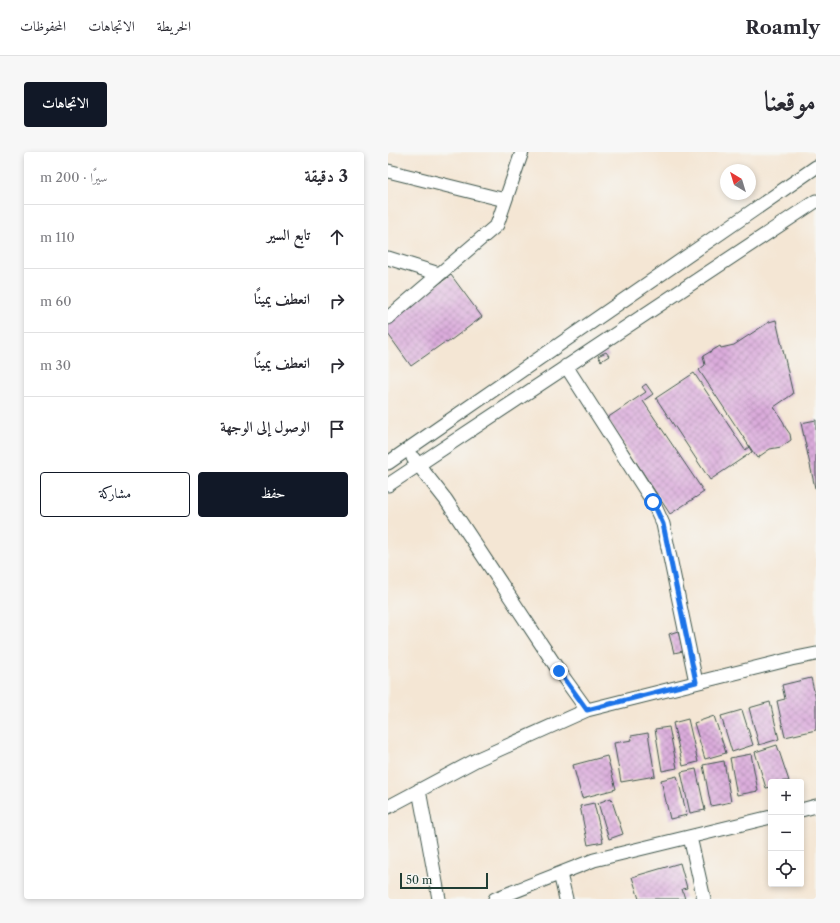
<!DOCTYPE html>
<html lang="ar">
<meta charset="utf-8">
<style>
body{margin:0;font-family:"Libre Caslon Text",Amiri,serif;background:#f7f7f7;color:#2b2b33;direction:rtl}
.controls{position:absolute;right:12px;bottom:12px;display:grid;overflow:hidden;border-radius:4px;box-shadow:0 2px 6px #0003}
.controls button{width:36px;height:36px;display:grid;place-items:center;padding:0;border:0;border-bottom:1px solid #e1e1e2;background:#fff;color:#2b2b33;font:20px sans-serif}
.compass{position:absolute;left:332px;top:12px;width:36px;height:36px;border-radius:50%;background:#fff;box-shadow:0 2px 6px #0003;rotate:322deg}
.scale{position:absolute;left:12px;bottom:10px;width:88px;box-sizing:border-box;padding-left:4px;border:2px solid #1f3d34;border-top:0;font-size:11px;line-height:14px;white-space:nowrap;color:#1f3d34;-webkit-text-stroke:3px #f6f6f2;paint-order:stroke}
.stop{position:absolute;width:12px;height:12px;margin:-9px;border:3px solid #1a73e8;border-radius:50%;background:#fff}
.stop.end{background:#1a73e8;border-color:#fff;box-shadow:0 1px 4px #0008}
.list{margin:0;padding:0;list-style:none}
h2{display:flex;justify-content:space-between;align-items:center;height:52px;margin:0;padding:0 16px;font-size:17px}
h2 small{font-size:13px;font-weight:400;color:#7c7c81}
.list li{display:grid;grid-template-columns:26px 1fr auto;gap:12px;align-items:center;box-sizing:border-box;height:64px;padding:0 16px;border-top:1px solid #e1e1e2}
.list b{display:block;font-size:15px;white-space:nowrap}
.list em{font-size:13px;font-style:normal;color:#7c7c81}
.actions{display:flex;gap:8px;padding:12px 16px}
.actions a{flex:1;padding:9px 0;border:1px solid #111827;border-radius:4px;text-align:center;font-size:14px;color:#111827}
.actions .main{background:#111827;color:#fff}
.icon{flex:none;width:22px;height:22px;fill:none;stroke:currentColor;stroke-width:2;stroke-linecap:round;stroke-linejoin:round}
.map{position:relative;flex:none;width:428px;height:747px;overflow:hidden;direction:ltr;border-radius:4px}
header{display:flex;align-items:center;gap:24px;box-sizing:border-box;height:56px;padding:0 20px;background:#fff;border-bottom:1px solid #e1e1e2}
header strong{font-size:19px}
nav{display:flex;gap:22px;margin-inline-start:auto;font-size:14px}
.intro{display:flex;align-items:center;justify-content:space-between;box-sizing:border-box;height:96px;padding:0 24px}
h1{margin:0;font-size:28px}
.button{padding:10px 18px;border-radius:4px;background:#111827;color:#fff;font-size:14px;font-weight:700}
main{display:flex;gap:24px;padding:0 24px}
aside{flex:1;background:#fff;border-radius:4px;box-shadow:0 2px 6px #0003}
.map>svg:first-child{display:block}
.building{fill:url(#building-cross-hatch)}
.lines{fill:none;stroke-linecap:round;stroke-linejoin:round}
.minor-casing{stroke:#3f564c;stroke-width:15}
.minor{stroke:#fff;stroke-width:13}
.route{stroke:#1a73e8;stroke-width:5}
</style>
<header>
<strong>Roamly</strong>
<nav><a>الخريطة</a><a>الاتجاهات</a><a>المحفوظات</a></nav>
</header>
<div class="intro"><h1>موقعنا</h1><a class="button">الاتجاهات</a></div>
<main>
<div class="map">
<svg width="428" height="747" viewBox="0 0 428 747">
<defs>
<pattern id="building-cross-hatch" width="8" height="8" patternUnits="userSpaceOnUse"><rect width="8" height="8" fill="#dbacdc"/><path d="M0 0l8 8M0 8l8-8" fill="none" stroke="#b18db3"/></pattern>
</defs>
<rect width="100%" height="100%" fill="#f6f6f2"/>
<filter id="ink" filterUnits="userSpaceOnUse"><feTurbulence type="fractalNoise" baseFrequency=".025" numOctaves="2"/><feDisplacementMap in="SourceGraphic" scale="8" xChannelSelector="R" yChannelSelector="G"/><feConvolveMatrix kernelMatrix="1 2 1 2 8 2 1 2 1" color-interpolation-filters="sRGB"/></filter>
<filter id="wash" filterUnits="userSpaceOnUse"><feTurbulence type="fractalNoise" baseFrequency=".012" numOctaves="4" result="noise"/><feDisplacementMap in="SourceGraphic" scale="16" xChannelSelector="R" yChannelSelector="G"/><feGaussianBlur stdDeviation="0.9" result="paint"/><feColorMatrix in="noise" values="0 0 0 0 0 0 0 0 0 0 0 0 0 0 0 0 0 1.4 0 .05"/><feComposite in="paint" operator="in"/></filter>
<g filter="url(#wash)">
<rect width="100%" height="100%" fill="#f4e6d4"/>
<g id="blocks">
<!-- building -->
<path class="building" d="M63,123l31,42 -35,26 -2,-1 -34,24 -23,-32v-13z
M388,168l17,74 -19,13 10,16 1,4 5,7 1,6 -10,7 -11,2 -13,9 -58,-88 6,-5 -2,-9 17,-10 1,2 13,-3 35,-23z
M218,200l3,4 -8,5 -3,-5z
M306,221l51,77 4,-3 3,5 -42,28 -54,-82z
M258,232l7,10 -10,7 61,91 -34,22 -63,-96 39,-26 -4,-5z
M428,268v68h-1l-14,-65z
M290,479l5,20 -9,2 -5,-19z
M423,526l5,21v31l-31,7 -8,-36 8,-2 -3,-14z
M382,550l9,37 -20,6 -10,-37z
M354,558l11,35 -21,7 -11,-36z
M326,564l12,37 -21,6 -11,-36z
M300,567l10,43 -15,4 -10,-43z
M281,575l8,41 -15,3 -7,-42z
M260,581l7,43 -34,6 -7,-39 18,-3 -1,-4z
M389,593l12,36 -18,1v5l-5,1 -11,-36z
M363,602l7,37 -21,4 -7,-37z
M219,604l9,33 -34,9 -9,-33z
M336,609l7,41 -20,4 -8,-41z
M308,617l9,41 -15,3 -9,-41z
M289,624l10,39 -17,4 -9,-39z
M223,646l12,36 -14,5 -11,-36z
M206,651l9,39 -15,3 -8,-39z
M292,711l7,25 -5,1 3,10h-46l-7,-22z"/>
</g>
</g>
<g filter="url(#ink)">
<use href="#blocks" fill-opacity="0" stroke="#3f564c" stroke-width="1"/>
<g class="lines">
<defs>
<path id="minor" d="M0,19l117,29
M0,106l51,16
M0,166l109,-93 25,-73
M178,214l87,136 10,22 33,158
M25,306l33,42 113,171 28,39
M0,311l428,-296
M0,333l428,-284
M31,638l20,109
M0,655l90,-48 109,-49 204,-51 25,-5
M413,658l15,-4
M302,685l14,62
M172,722l6,25
M107,747l99,-39 177,-43"/>
</defs>
<!-- minor casing -->
<use href="#minor" class="minor-casing"/>
<!-- minor -->
<use href="#minor" class="minor"/>
</g>
</g>
<g class="lines" filter="url(#ink)">
<!-- route -->
<path class="route" d="M171,519l28,39 109,-28 -33,-158 -10,-22"/>
</g>
</svg>
<div class="controls">
<button>+</button>
<button>−</button>
<button><svg class="icon" aria-label="locate" viewBox="0 0 24 24"><circle cx="12" cy="12" r="6"/><path d="M12 2v4M12 18v4M2 12h4M18 12h4"/></svg></button>
</div>
<svg class="compass" viewBox="-18 -18 36 36"><path d="M0-13l5 13h-10z" fill="#e53935"/><path d="M0 13l5-13h-10z" fill="#7c7c81"/></svg>
<div class="scale">50 m</div>
<div class="stop" style="left:265px;top:350px"></div>
<div class="stop end" style="left:171px;top:519px"></div>
</div>
<aside>
<h2>3 دقيقة<small>سيرًا · 200 m</small></h2>
<ul class="list">
<li><svg class="icon" aria-label="ahead" viewBox="0 0 24 24"><path d="M12 20V5M6 11l6-6 6 6"/></svg><div><b>تابع السير</b></div><em>110 m</em></li>
<li><svg class="icon" aria-label="right" viewBox="0 0 24 24"><path d="M7 20v-9h11M14 6l5 5-5 5"/></svg><div><b>انعطف يمينًا</b></div><em>60 m</em></li>
<li><svg class="icon" aria-label="right" viewBox="0 0 24 24"><path d="M7 20v-9h11M14 6l5 5-5 5"/></svg><div><b>انعطف يمينًا</b></div><em>30 m</em></li>
<li><svg class="icon" aria-label="arrive" viewBox="0 0 24 24"><path d="M6 21V4h12l-3 4 3 4H6"/></svg><div><b>الوصول إلى الوجهة</b></div></li>
</ul>
<div class="actions"><a class="main">حفظ</a><a>مشاركة</a></div>
</aside>
</main>
